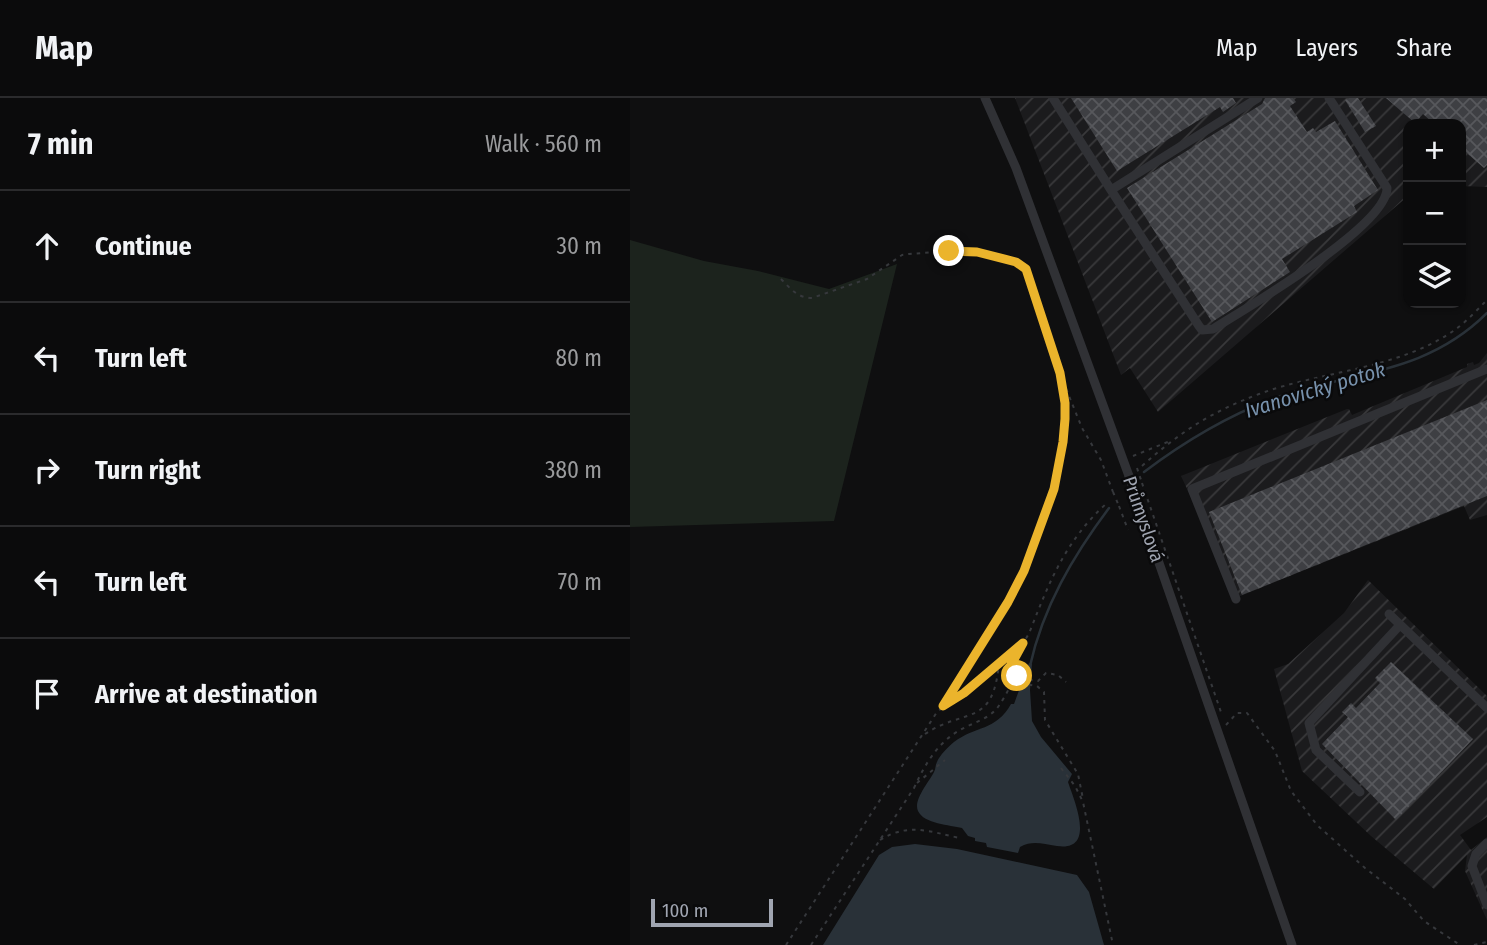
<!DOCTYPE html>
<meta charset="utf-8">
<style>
body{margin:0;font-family:"Fira Sans Condensed",sans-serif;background:#141415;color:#f1f3f6}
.controls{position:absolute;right:21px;top:21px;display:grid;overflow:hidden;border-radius:14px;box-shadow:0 2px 5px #0004}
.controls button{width:63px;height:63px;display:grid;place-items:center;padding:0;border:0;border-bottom:2px solid #2b2b2d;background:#0b0b0c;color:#f1f3f6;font:35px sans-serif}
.scale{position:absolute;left:21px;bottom:18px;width:122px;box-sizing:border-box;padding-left:7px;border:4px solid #a0a5b1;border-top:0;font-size:19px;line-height:24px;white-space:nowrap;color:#a0a5b1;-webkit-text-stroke:5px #0a0a0b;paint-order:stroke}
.stop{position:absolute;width:21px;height:21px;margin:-16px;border:5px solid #ebb42c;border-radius:50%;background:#fff}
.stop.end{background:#ebb42c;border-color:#fff;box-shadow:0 2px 7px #0008}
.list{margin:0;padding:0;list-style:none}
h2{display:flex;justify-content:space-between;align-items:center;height:91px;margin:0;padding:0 28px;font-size:30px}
h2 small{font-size:23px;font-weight:400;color:#9a9b9d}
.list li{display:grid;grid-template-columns:46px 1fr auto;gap:21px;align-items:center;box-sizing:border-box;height:112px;padding:0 28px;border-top:2px solid #2b2b2d}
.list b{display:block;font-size:26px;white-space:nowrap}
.list em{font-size:23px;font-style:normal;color:#9a9b9d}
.icon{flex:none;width:38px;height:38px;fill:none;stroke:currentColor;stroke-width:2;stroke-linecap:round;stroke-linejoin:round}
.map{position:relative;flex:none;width:857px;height:847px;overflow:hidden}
header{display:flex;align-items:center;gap:42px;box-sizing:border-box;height:98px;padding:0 35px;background:#0b0b0c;border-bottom:2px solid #2b2b2d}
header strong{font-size:33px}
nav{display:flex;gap:38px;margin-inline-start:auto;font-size:24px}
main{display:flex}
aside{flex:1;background:#0b0b0c}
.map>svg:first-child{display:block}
.industrial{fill:url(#industrial-furrows)}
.green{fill:#1c231d}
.water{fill:#293138}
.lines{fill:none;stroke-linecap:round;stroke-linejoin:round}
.stream{stroke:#293138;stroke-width:2.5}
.building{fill:url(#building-cross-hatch)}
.path{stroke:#36383c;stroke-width:2;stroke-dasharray:3.5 5;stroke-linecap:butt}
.minor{stroke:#303135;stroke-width:9}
.path-bridge{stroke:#36383c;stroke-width:2;stroke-dasharray:3.5 5;stroke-linecap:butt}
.minor-bridge{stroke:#303135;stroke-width:9}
.route{stroke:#ebb42c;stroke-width:9}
.labels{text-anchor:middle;stroke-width:5;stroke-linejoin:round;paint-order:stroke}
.street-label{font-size:19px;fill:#a0a5b1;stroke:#0a0a0b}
.water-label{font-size:21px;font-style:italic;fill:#7791ac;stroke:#0a0a0b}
</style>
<header>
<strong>Map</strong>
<nav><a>Map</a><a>Layers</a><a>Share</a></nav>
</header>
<main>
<aside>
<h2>7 min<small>Walk · 560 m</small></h2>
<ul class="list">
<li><svg class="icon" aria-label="ahead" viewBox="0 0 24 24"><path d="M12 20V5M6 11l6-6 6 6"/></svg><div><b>Continue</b></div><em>30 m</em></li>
<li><svg class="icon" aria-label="left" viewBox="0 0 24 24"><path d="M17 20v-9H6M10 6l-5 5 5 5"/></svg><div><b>Turn left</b></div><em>80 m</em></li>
<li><svg class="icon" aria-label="right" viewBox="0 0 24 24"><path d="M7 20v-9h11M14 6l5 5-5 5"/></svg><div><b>Turn right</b></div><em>380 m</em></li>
<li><svg class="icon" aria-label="left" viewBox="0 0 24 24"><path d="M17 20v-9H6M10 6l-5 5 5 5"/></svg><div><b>Turn left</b></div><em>70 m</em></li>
<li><svg class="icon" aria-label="arrive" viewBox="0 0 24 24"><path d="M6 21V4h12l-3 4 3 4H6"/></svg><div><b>Arrive at destination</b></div></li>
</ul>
</aside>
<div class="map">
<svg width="857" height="847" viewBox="0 0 857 847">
<defs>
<pattern id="industrial-furrows" width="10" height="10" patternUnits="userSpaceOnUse" patternTransform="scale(1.75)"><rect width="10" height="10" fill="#1b1b1d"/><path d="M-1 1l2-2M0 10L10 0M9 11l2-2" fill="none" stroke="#39393b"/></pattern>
<pattern id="building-cross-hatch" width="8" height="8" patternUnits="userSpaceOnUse" patternTransform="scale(1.75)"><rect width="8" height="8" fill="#3e3f43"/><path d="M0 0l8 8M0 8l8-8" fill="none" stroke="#57585c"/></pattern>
</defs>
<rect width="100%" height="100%" fill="#0f0f10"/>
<!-- industrial -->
<path class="industrial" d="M385,0h472v89l-26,-1v-62h-53v72l-250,216 -28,-44 -9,7z
M857,255v162l-17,5 -6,-14 -226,91 -57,-121 166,-67h2l3,6 19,-8 96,-40v-3l6,-2 1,3 5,-2z
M738,482l119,116v121l-27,18 11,15 16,-13v83l-22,-49 2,-16 -33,34 -63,-53 -69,-65 -28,-102 14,-5 56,-51z"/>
<!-- green -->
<path class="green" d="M0,142l74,21 54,10 71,18 68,-25 -63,257 -204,6z"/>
<!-- water -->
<path class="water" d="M399,565l3,1 -2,26 2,31 9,16 31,37 -4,8c6,18 29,70 -11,64 -15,-2 -24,-6 -37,1l-2,6 -31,-6 -1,-4 -11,-2v-3l-7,-2 -6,-8c-12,-3 -38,-4 -44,-17 -5,-11 11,-29 16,-39 2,-3 1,-7 3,-10 2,-6 12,-16 17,-20 21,-16 42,-11 57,-38h3z
M285,746l42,5 120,26 12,17 15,53h-281l56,-90 13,-8z"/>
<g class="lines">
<!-- stream -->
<path class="stream" d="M514,374c41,-31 83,-56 131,-74 77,-27 150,-23 212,-85
M400,568c13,-59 43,-110 79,-158"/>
</g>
<!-- building -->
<path class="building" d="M441,0h162l3,5 -13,9 -3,-5 -103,64z
M635,0h28l3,4 -6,4 17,26 6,-4 3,4 19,-11 43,69 -24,16 3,6 -75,47 8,13 -78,50 -85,-134 135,-84z
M719,0h9l18,28 -11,6 -20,-32z
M756,0h101v67l-3,3 -23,-20v-24h-27l-11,-10 -8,9z
M857,302v96l-245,99 -33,-83z
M761,564l82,77 -77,81 -74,-76 26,-27 -6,-5 9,-9 5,5 24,-25 -5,-5z"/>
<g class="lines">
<!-- path -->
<path class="path" d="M151,181c9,9 16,19 31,19l55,-19 35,-24 7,-1 40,-3 28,1 39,10 9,7 4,8 34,113 2,29 -6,47 -5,23 -30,82 -16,31 -65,104
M433,283l19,47 19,32 12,32
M503,358l37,-15
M512,368c38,-34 69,-54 117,-72 62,-23 142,-25 197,-65 11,-8 22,-20 31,-29
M512,385l80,232
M489,408l9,24
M382,567l6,13 20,3 8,-8 12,2 8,7
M382,584l25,4 7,6 1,28 33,54 5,25
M596,627l11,-12h10l28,38 16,40 26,34 48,43 40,31 19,22 36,24
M295,636c41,-27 68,-6 74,-71
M431,670l14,18 8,16 30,143
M287,685l28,-23
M284,690c10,-22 23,-45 46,-58 14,-8 31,-11 40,-26 4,-6 11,-17 11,-24 1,-6 -1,-11 1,-16 4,-12 13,-22 18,-33 20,-51 36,-91 77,-128
M250,742c29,-18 50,-8 80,-2
M156,847l151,-233 86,-69
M181,847l103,-157
M844,847l13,-3"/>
<!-- minor -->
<path class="minor" d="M355,0l31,70 113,308
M423,0l58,92 147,-92
M481,92l88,136 3,4 11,-1c35,-22 174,-103 174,-141l-58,-90
M504,393l158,454
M606,501l-44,-110 295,-120
M759,516l98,94
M730,694l-44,-42 -7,-27 91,-98
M857,745l-11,11 -4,12 15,39"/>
<!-- path-bridge -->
<path class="path-bridge" d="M507,370l5,15
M483,394l6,14"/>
<!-- minor-bridge -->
<path class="minor-bridge" d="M499,378l5,15"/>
</g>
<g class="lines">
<!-- route -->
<path class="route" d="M319,153l28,1 39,10 10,7 34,104 5,30v16l-2,23 -9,47 -30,82 -16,31 -65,104 21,-13 59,-50 -12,22 6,11"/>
</g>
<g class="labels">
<!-- street labels -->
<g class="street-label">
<text transform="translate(514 421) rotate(71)" y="7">Průmyslová</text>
</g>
<!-- water labels -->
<g class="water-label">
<text transform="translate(685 292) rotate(-17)" y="7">Ivanovický potok</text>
</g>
</g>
</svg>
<div class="controls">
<button>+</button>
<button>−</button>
<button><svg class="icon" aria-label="layers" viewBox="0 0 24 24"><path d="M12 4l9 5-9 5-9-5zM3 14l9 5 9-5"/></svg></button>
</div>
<div class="scale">100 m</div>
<div class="stop" style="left:387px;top:578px"></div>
<div class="stop end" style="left:319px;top:153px"></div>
</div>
</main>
